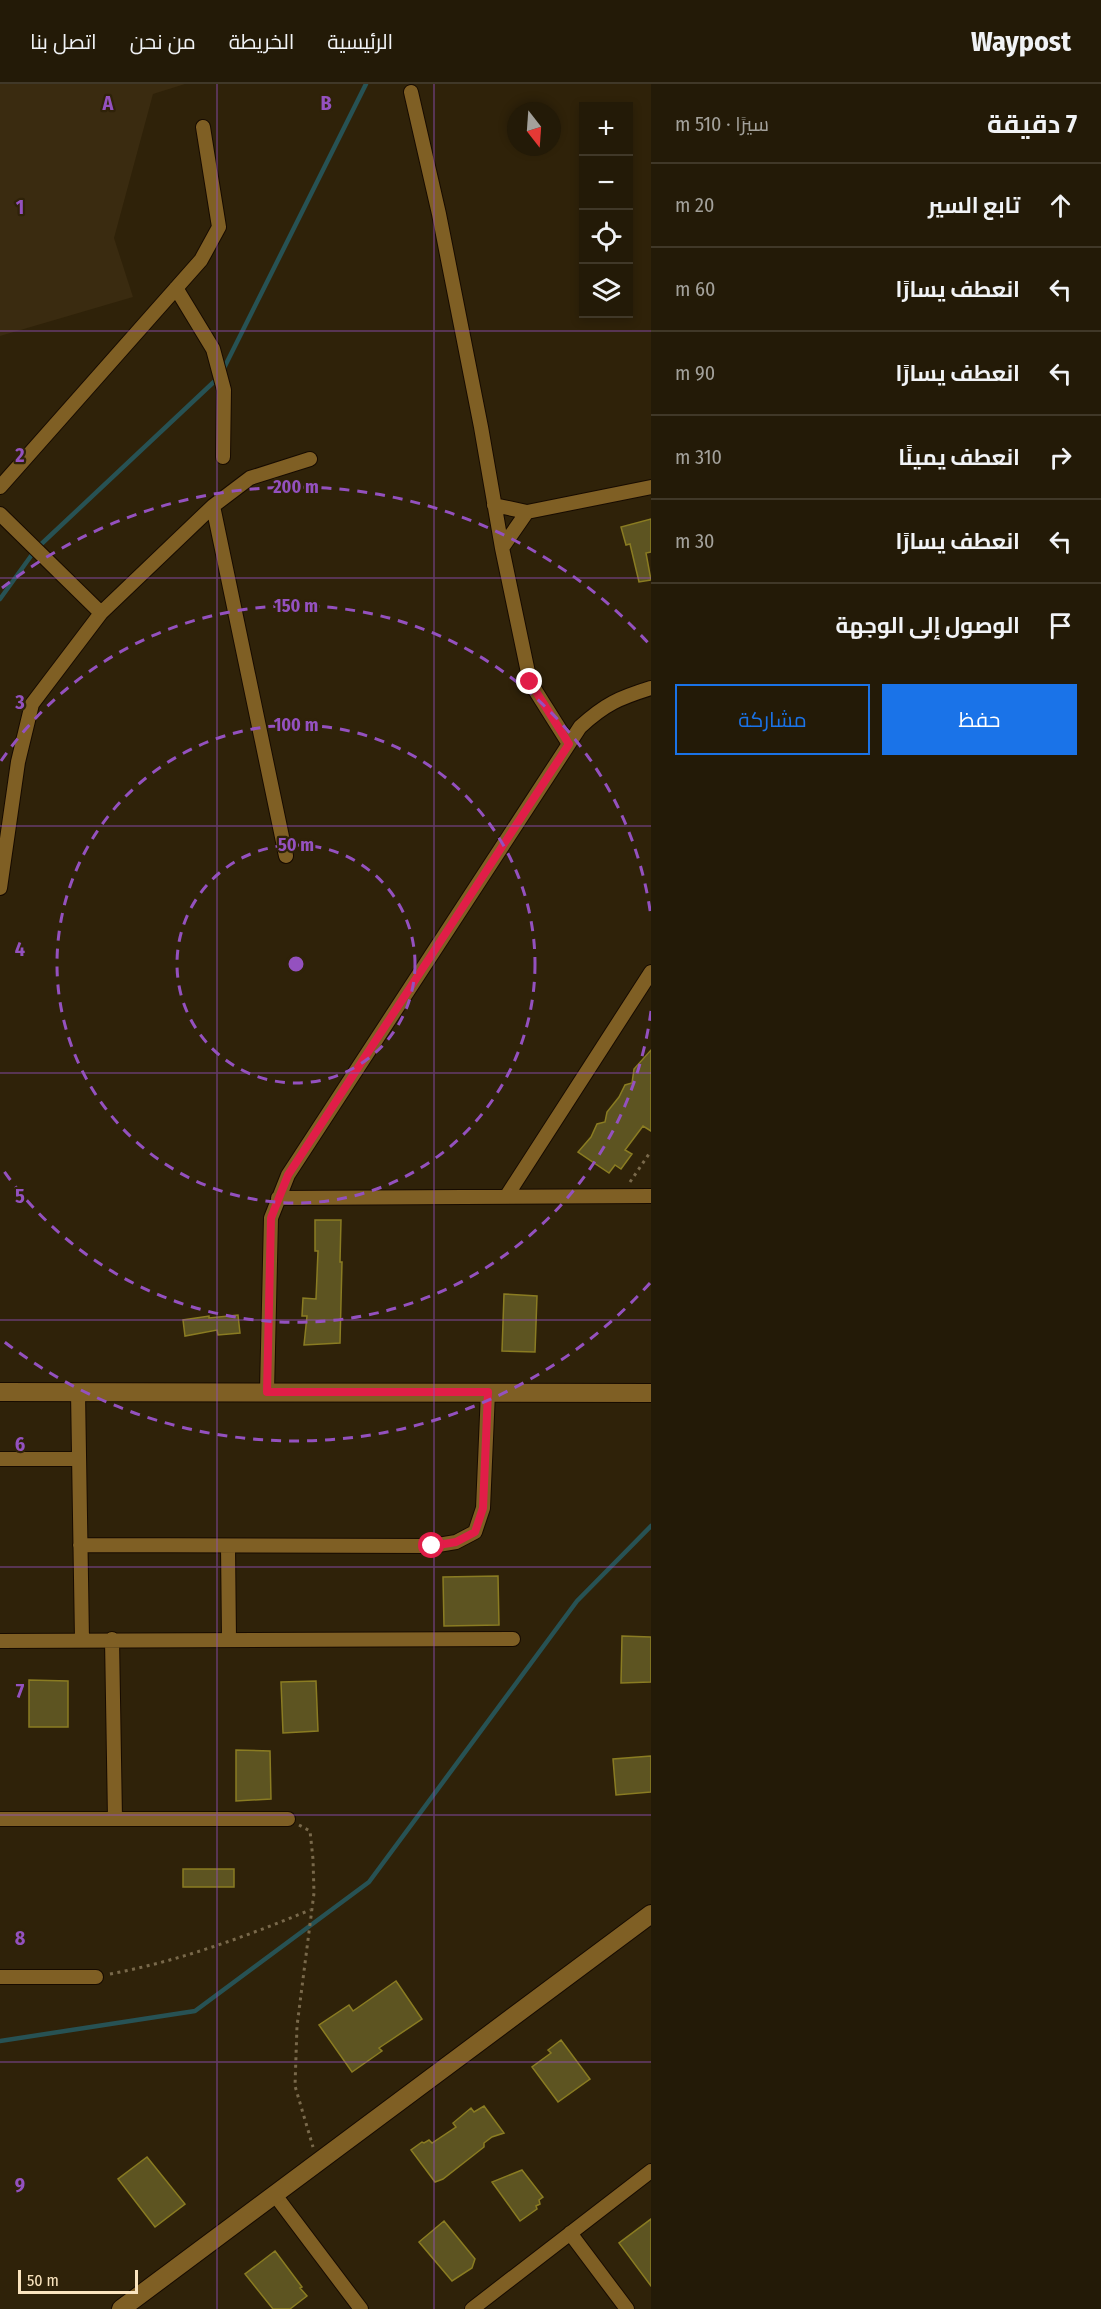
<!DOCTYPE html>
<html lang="ar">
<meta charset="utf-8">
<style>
body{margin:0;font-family:"Fira Sans Condensed",Cairo,sans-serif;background:#2f2715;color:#f1f3f6;direction:rtl}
.controls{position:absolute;right:18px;top:18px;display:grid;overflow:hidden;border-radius:0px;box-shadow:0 3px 9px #0003}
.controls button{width:54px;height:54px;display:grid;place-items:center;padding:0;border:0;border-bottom:2px solid #403828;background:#231a07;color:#f1f3f6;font:30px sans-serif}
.compass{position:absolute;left:507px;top:18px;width:54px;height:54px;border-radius:50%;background:#231a07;box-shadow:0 3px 9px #0003;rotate:163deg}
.scale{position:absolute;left:18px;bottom:15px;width:120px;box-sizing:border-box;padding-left:6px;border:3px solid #fae4bf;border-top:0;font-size:16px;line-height:21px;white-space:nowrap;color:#fae4bf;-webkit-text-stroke:4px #2f2209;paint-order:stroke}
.stop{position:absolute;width:18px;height:18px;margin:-14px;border:4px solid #e11d48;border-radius:50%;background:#fff}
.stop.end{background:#e11d48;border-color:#fff;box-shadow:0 2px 6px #0008}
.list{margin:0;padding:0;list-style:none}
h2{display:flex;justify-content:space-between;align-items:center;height:78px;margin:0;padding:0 24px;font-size:26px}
h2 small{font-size:20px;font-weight:400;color:#a3a19b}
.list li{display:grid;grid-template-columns:39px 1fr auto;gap:18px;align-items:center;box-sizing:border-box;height:84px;padding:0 24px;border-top:2px solid #403828}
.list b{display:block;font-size:22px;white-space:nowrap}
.list em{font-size:20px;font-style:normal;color:#a3a19b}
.actions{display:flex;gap:12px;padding:18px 24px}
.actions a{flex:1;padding:14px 0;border:2px solid #1a73e8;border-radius:0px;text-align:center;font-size:21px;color:#1a73e8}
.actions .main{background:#1a73e8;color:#fff}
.icon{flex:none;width:33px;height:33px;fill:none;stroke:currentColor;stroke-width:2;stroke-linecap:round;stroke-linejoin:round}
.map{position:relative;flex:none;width:651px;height:2225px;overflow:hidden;direction:ltr}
header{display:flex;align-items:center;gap:36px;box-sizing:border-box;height:84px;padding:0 30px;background:#231a07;border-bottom:2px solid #403828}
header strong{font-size:28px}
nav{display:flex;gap:33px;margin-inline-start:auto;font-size:21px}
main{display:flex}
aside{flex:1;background:#231a07}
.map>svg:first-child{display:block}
.built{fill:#3a2b10}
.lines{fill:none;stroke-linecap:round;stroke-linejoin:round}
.stream{stroke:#275254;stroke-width:4.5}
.building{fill:#5d5421;stroke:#8a7c22;stroke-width:1.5}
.street-casing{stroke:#170b00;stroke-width:16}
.secondary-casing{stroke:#170b00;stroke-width:20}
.path{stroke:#79694b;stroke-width:3;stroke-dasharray:3 4.5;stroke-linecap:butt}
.street{stroke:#7f5f24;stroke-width:14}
.secondary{stroke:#7f5f24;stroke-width:18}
.route{stroke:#e11d48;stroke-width:8}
.grid{fill:none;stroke:#9451bf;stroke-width:1.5;stroke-opacity:0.55}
.ring{fill:none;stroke:#9451bf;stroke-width:3;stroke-dasharray:10 8}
.grid-label{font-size:20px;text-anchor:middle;font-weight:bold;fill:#9451bf;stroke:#2f2209;stroke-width:4.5;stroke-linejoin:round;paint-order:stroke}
.centre{fill:#9451bf;stroke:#2f2209;stroke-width:3}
.ring-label{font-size:18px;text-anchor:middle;font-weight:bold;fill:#9451bf;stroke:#2f2209;stroke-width:4.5;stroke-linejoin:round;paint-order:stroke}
</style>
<header>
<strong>Waypost</strong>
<nav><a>الرئيسية</a><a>الخريطة</a><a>من نحن</a><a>اتصل بنا</a></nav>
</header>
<main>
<aside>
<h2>7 دقيقة<small>سيرًا · 510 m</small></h2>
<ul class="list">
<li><svg class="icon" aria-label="ahead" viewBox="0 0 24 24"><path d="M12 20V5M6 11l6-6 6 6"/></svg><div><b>تابع السير</b></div><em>20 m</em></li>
<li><svg class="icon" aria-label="left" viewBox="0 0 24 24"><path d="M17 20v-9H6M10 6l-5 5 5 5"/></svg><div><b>انعطف يسارًا</b></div><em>60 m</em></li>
<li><svg class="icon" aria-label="left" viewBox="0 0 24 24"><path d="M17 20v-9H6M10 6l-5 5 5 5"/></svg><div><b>انعطف يسارًا</b></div><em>90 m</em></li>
<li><svg class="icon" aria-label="right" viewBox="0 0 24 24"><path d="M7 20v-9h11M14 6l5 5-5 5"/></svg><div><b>انعطف يمينًا</b></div><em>310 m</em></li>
<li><svg class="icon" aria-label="left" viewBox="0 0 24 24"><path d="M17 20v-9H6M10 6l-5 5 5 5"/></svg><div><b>انعطف يسارًا</b></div><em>30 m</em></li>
<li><svg class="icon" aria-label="arrive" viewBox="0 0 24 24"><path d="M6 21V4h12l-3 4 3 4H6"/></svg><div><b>الوصول إلى الوجهة</b></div></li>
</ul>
<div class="actions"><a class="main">حفظ</a><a>مشاركة</a></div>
</aside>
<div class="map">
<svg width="651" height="2225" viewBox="0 0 651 2225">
<rect width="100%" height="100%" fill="#2f2209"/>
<!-- built -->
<path class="built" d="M0,0h185l-32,10 -39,144 19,59 -133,39z"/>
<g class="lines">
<!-- stream -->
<path class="stream" d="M222,288l144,-288
M0,515l36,-50 182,-171
M0,1957l195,-30 174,-129 208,-281 74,-75"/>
</g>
<!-- building -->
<path class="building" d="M651,435v33l-5,1 5,27 -12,2 -9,-38 -4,1 -5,-18z
M651,966v81l-8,-5 -18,24 7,4 -11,15 -6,-4 -6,8 -31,-21 13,-15 6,-13 8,-2 2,-10 12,-15 6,-12 7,-2 2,-14z
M315,1136h26l-1,42h2l-2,81 -36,2 3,-29h-5l1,-18 13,1 2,-48h-3z
M504,1210l33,2 -2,56 -33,-1z
M238,1231l2,18 -22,2 -1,-5 -32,6 -2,-16 26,-4v2z
M498,1492l1,49 -55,1 -1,-49z
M622,1552l29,1v45l-30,1z
M29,1596l39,1v46h-39z
M316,1597l2,50 -35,2 -2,-51z
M236,1666l34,1 1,48 -35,2z
M651,1672v36l-35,3 -3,-36z
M183,1785h51v18h-51z
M396,1897l26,38 -43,29 3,3 -30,21 -33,-47 30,-20 4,6z
M561,1956l29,39 -32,23 -26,-35 19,-14 -3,-3z
M484,2022l20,27 -12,4 -8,6v4l-41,32 -8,3 -24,-32 11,-8 2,1 5,-3 3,3 24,-16 -3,-4 18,-15 3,4z
M147,2073l38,47 -30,23 -37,-48z
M522,2086l21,27 -4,3 1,4 -4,2 1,3 -17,12 -28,-39z
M651,2135v67l-32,-43z
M444,2137l31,38 -3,9 -20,13 -33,-39z
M275,2167l27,36 -2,1 7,8 -17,13h-17l-28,-35z"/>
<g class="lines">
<defs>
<path id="street" d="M411,8l28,122 42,213 21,121
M176,204l37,61 11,41 -1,67
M0,403l201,-227 18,-33 -16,-100
M494,421l33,7
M213,422l73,350
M0,430l101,99
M569,660l-39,-62 -28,-134 25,-36 124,-25
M0,804l18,-126 14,-58 69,-91 112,-107 37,-28 60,-19
M506,1113l145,-225
M278,1114l373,-2
M78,1308l4,248
M267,1308l4,-174 17,-43 292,-448c25,-23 39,-29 71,-39
M0,1375h79
M80,1461l352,1 24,-4 19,-10 8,-24 5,-116
M228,1462l1,93
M112,1555l3,180
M0,1557l513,-2
M0,1735h288
M0,1893h96
M275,2111l86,114
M570,2149l57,76
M472,2225l179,-138"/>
<path id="secondary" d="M0,1308l651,1
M121,2225l530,-395"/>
</defs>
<!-- street casing -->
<use href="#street" class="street-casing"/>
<!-- secondary casing -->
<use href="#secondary" class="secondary-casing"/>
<!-- path -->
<path class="path" d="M630,1098l21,-31
M299,1741l11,6 3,28 1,34 -17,133 -2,60 18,61
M110,1890c69,-13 135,-37 200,-64"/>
<!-- street -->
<use href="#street" class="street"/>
<!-- secondary -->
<use href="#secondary" class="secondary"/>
</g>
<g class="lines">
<!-- route -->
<path class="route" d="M432,1462l24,-4 19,-10 8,-24 5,-116h-221l4,-174 17,-43 281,-431 -39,-62"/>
</g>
<!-- grid -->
<path class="grid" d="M217,0v2225M434,0v2225M0,247h651M0,494h651M0,742h651M0,989h651M0,1236h651M0,1483h651M0,1731h651M0,1978h651"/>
<!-- distance rings -->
<g class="ring">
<circle cx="296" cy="880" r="119"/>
<circle cx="296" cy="880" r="239"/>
<path d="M651 927A358 358 0 0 1 1 1083M1 677A358 358 0 0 1 651 833"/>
<path d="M650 1199A477 477 0 0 1 2 1256M2 504A477 477 0 0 1 650 561"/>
</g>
<g class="grid-label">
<text x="108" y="26">A</text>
<text x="326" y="26">B</text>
<text x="20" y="130">1</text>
<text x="20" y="378">2</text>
<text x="20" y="625">3</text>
<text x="20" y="872">4</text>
<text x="20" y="1119">5</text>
<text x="20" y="1367">6</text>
<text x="20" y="1614">7</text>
<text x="20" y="1861">8</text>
<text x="20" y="2108">9</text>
</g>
<circle cx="296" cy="880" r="9" class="centre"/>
<g class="ring-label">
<text x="296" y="409">200 m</text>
<text x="296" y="528">150 m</text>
<text x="296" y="647">100 m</text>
<text x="296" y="767">50 m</text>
</g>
</svg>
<div class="controls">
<button>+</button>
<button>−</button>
<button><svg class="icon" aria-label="locate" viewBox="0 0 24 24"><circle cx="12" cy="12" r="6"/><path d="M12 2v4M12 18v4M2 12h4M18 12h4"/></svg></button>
<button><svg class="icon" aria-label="layers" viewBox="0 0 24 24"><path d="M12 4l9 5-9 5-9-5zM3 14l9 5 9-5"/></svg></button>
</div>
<svg class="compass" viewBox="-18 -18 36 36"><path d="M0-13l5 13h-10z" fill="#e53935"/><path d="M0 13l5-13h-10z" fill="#a3a19b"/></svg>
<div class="scale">50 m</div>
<div class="stop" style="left:432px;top:1462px"></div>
<div class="stop end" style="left:530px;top:598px"></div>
</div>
</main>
